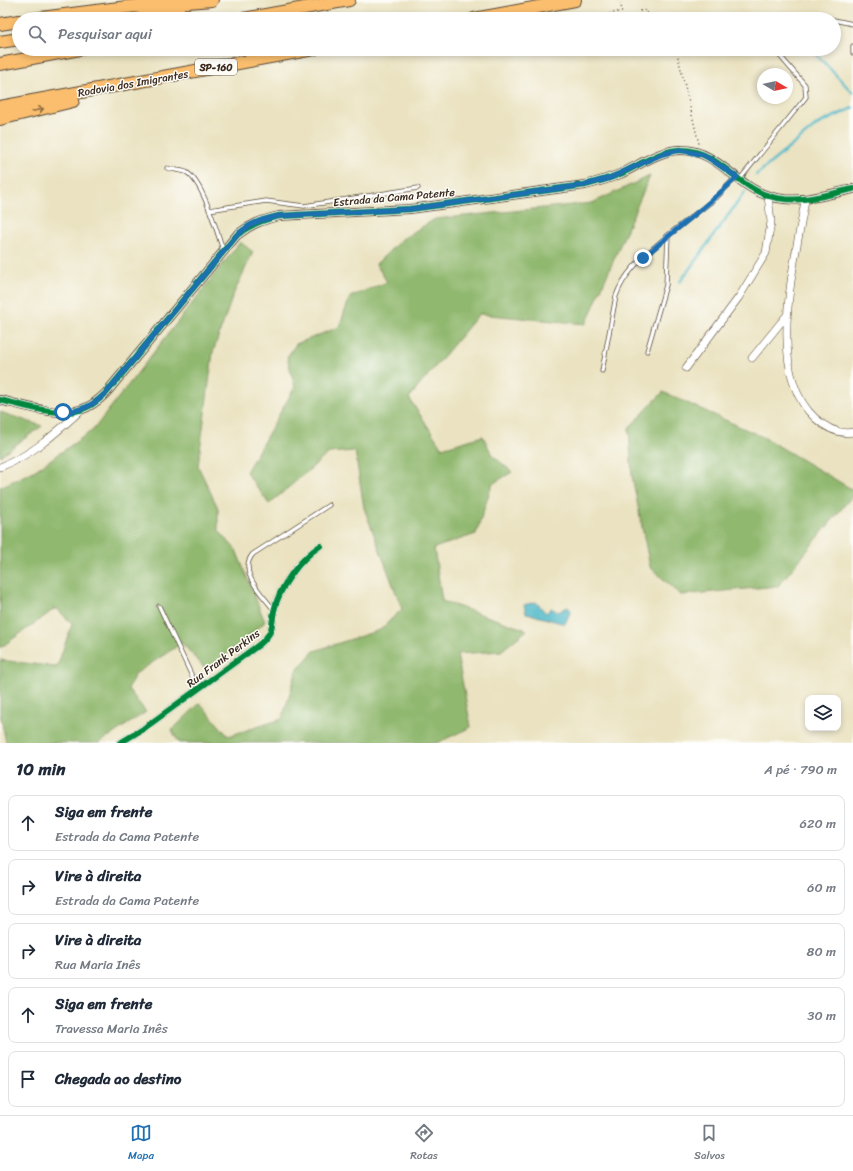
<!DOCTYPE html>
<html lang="pt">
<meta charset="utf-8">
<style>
body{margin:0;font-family:Sriracha,sans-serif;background:#f2f2f3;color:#1f2937}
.controls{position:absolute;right:12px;bottom:12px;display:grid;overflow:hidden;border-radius:8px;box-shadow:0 2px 6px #0003}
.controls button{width:36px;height:36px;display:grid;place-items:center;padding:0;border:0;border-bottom:1px solid #e0e1e3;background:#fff;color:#1f2937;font:20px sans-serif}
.compass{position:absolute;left:757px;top:68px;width:36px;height:36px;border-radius:50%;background:#fff;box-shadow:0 2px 6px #0003;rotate:99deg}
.stop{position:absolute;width:12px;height:12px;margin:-9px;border:3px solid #1f6fb2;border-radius:50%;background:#fff}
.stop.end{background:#1f6fb2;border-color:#fff;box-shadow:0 1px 4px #0008}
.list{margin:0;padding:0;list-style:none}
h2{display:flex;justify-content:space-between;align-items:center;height:52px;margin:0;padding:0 16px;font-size:17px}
h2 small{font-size:13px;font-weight:400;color:#747a83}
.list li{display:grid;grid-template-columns:26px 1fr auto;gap:12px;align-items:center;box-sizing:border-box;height:56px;margin:0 8px 8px;padding:0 8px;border:1px solid #e0e1e3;border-radius:8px}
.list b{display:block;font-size:15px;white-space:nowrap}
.list p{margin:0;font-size:13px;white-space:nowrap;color:#747a83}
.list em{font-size:13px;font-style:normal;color:#747a83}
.icon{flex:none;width:22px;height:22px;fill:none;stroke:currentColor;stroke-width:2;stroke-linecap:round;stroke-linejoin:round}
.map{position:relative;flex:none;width:853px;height:743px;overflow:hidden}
.search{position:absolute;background:#fff;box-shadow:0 2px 6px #0003;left:12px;right:12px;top:12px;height:44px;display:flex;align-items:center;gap:10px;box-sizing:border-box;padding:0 14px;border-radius:22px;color:#747a83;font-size:15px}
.sheet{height:372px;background:#fff}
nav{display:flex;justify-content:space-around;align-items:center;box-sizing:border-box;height:56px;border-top:1px solid #e0e1e3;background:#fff;font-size:11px;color:#747a83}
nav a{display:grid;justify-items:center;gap:2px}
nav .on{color:#1f6fb2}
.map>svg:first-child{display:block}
.forest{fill:#90b86e;stroke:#667146}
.water{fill:#4bb7c7;stroke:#437072}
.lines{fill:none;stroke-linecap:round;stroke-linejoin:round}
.stream{stroke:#4bb7c7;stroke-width:2.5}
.service-casing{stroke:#554636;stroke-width:5}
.minor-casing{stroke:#554636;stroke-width:8}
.tertiary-casing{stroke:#554636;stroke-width:10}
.motorway-casing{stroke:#554636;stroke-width:14}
.path{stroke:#554636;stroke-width:1.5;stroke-dasharray:1 3;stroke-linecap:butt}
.service{stroke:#fff;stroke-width:3.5}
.minor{stroke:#fff;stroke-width:7}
.tertiary{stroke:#fff;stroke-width:8}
.motorway{stroke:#fabe6e;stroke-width:12}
.cycleway-casing{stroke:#fdfcf7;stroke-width:8}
.cycleway{stroke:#00873e;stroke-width:6}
.oneway{stroke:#916d42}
.route{stroke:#1f6fb2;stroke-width:5}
.labels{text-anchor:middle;stroke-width:3;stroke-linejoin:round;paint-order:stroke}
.shield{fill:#fdfcf7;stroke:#75695f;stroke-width:1}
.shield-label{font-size:10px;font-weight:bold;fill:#3b2a1e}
.street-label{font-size:11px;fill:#3b2a1e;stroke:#fdfcf7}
</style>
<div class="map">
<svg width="853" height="743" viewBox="0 0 853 743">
<rect width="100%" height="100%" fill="#fdfcf7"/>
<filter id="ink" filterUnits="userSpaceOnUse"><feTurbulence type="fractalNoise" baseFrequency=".025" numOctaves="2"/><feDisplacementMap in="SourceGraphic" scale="8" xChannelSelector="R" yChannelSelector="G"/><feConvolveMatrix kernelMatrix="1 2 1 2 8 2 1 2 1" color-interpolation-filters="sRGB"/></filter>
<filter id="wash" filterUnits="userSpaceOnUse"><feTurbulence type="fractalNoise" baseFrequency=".012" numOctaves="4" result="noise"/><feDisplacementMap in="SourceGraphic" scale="16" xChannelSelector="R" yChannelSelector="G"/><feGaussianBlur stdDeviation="0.9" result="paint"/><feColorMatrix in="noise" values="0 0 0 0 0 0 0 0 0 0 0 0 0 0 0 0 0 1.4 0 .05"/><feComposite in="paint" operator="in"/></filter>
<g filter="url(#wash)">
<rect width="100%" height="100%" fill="#eae2c0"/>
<!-- forest -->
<path class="forest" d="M650,176l-64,148 -107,-10 -70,84 33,50 41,-12 9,19 20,17 -20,12 -16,50 -42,14 8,53 85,29 -26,21 -44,3 14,73 -34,16h-258l-7,-13 28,-27 28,33 54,-17 15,-49 17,-19 66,-21 22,-21 -38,-101 -9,-57 -26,2 -60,51 -23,-32 49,-85 -8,-30 9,-13 43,-17 11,-30 37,-15 -11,-18 26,-25 33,-20 157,-16z
M240,242l13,10 -20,43 -20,57 -15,114 20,42v22l18,20 29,72 -58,49 -25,-28 -47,31 -7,15 18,23 -47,31h-93l-6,-31v-52l57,7 15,-43 -16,-16 -56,40v-161l34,-16 59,-41z
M663,392l102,46 88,52v5l-75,91 -97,9 -31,-28 -18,-91 -3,-48z
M0,412l42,14 -42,30z"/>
<!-- water -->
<path class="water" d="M536,602l10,11 5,-5 7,4 10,-5 3,3 -6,14 -39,-11 -2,-8z"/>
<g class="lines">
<!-- stream -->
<path class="stream" d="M811,49l42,44
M756,175l62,-51 35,-16
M680,282l65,-90"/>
</g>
</g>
<g filter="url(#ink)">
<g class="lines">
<defs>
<path id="service" d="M793,19l18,-3 20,3
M834,20l19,4
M853,46v7
M167,168c6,2 13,2 19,4 17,9 31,60 37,78
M740,179l66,-82 -1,-12 -31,-36
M209,210l57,-9 38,5 114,-18
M647,351l19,-66 2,-50 48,-37 20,-21
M602,371l14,-75c9,-26 32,-43 52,-61
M159,606l39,83
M274,610c-11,-15 -37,-38 -21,-56l76,-49"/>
<path id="minor" d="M805,200c-9,60 -41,171 10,218 11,10 23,17 38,14
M752,358l35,-43
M686,368l53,-71 27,-44 5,-31 -3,-26
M0,467c32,-12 55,-33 80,-56
M120,743l23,-14 117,-85c14,-13 11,-16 14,-33 5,-24 26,-52 46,-65"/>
<path id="tertiary" d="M0,400c22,5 58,17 80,10 11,-3 19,-10 26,-17l131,-158c14,-11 25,-15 42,-19l131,-7 175,-24c12,-3 23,-6 35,-11 18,-8 41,-25 62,-24 35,0 55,37 87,46 29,9 56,-1 84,-7"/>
<path id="motorway" d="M33,19l94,-12 85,-7
M136,19l42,-10
M243,19l106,-19
M474,19l101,-19
M0,24l19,-3
M0,42l19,-3
M0,64l80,-15
M0,107l314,-58
M0,119l73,-18"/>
</defs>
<!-- service casing -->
<use href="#service" class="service-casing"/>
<!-- minor casing -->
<use href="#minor" class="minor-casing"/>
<!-- tertiary casing -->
<use href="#tertiary" class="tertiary-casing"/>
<!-- motorway casing -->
<use href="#motorway" class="motorway-casing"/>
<!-- path -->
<path class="path" d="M586,19l36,-8 -2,-11
M641,19l-1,-8 6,-1 2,9
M676,49l23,95"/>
<!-- service -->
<use href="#service" class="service"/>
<!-- minor -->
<use href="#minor" class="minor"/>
<!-- tertiary -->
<use href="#tertiary" class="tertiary"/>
<!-- motorway -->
<use href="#motorway" class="motorway"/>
<defs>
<path id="cycleway" d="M0,400c22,5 58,17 80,10 11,-3 19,-10 26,-17l131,-158c14,-11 25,-15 42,-19l131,-7 175,-24c12,-3 23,-6 35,-11 18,-8 41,-25 62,-24 35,0 55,37 87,46 29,9 56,-1 84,-7
M120,743l23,-14 117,-85c14,-13 11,-16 14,-33 5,-24 26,-52 46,-65"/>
</defs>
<!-- cycleway casing -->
<use href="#cycleway" class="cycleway-casing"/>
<!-- cycleway -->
<use href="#cycleway" class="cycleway"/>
</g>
<!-- one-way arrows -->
<defs><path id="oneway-shaft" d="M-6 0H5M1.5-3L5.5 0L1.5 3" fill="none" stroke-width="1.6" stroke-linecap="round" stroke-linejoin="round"/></defs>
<use class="oneway" href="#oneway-shaft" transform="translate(38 110) rotate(-14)"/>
</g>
<g class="lines" filter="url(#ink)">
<!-- route -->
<path class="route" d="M63,412c18,-1 30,-6 43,-19l131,-158 13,-10 12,-5 17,-4 131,-7 175,-24 25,-7 52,-24 18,-4 24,5 33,22c-29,29 -63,53 -94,81"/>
</g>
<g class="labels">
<!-- shield labels -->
<rect class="shield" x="195" y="59" width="42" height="16" rx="3"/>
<g class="shield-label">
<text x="216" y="71">SP-160</text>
</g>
<!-- street labels -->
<g class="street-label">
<text transform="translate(133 83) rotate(-10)" y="4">Rodovia dos Imigrantes</text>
<text transform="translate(394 197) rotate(-5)" y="4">Estrada da Cama Patente</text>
<text transform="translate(223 658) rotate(-37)" y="4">Rua Frank Perkins</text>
</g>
</g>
</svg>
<div class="controls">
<button><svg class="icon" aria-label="layers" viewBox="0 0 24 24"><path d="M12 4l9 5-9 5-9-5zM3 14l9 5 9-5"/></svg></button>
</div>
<svg class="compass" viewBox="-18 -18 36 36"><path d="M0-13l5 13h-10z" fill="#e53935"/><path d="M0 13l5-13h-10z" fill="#747a83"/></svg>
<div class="stop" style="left:63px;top:412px"></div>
<div class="stop end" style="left:643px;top:258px"></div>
<div class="search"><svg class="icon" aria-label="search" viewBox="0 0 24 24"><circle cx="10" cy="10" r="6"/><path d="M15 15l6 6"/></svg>Pesquisar aqui</div>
</div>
<section class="sheet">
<h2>10 min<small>A pé · 790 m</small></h2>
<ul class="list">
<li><svg class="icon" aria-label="ahead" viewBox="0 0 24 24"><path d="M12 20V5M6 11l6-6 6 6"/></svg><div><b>Siga em frente</b><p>Estrada da Cama Patente</p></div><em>620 m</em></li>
<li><svg class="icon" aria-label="right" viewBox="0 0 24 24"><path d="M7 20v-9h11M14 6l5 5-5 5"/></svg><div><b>Vire à direita</b><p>Estrada da Cama Patente</p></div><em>60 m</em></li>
<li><svg class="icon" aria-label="right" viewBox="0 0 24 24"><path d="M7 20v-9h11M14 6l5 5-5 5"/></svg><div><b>Vire à direita</b><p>Rua Maria Inês</p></div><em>80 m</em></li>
<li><svg class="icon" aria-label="ahead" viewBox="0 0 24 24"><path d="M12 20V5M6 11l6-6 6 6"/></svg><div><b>Siga em frente</b><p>Travessa Maria Inês</p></div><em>30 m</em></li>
<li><svg class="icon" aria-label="arrive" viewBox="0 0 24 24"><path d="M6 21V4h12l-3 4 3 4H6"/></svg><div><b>Chegada ao destino</b></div></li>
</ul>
</section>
<nav>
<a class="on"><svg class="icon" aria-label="map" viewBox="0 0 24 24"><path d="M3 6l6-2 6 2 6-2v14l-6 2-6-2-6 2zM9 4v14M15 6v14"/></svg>Mapa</a>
<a><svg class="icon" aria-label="directions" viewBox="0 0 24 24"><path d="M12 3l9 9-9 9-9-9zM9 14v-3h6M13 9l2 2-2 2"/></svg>Rotas</a>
<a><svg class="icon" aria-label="saved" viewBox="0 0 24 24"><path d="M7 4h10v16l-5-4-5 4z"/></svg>Salvos</a>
</nav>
